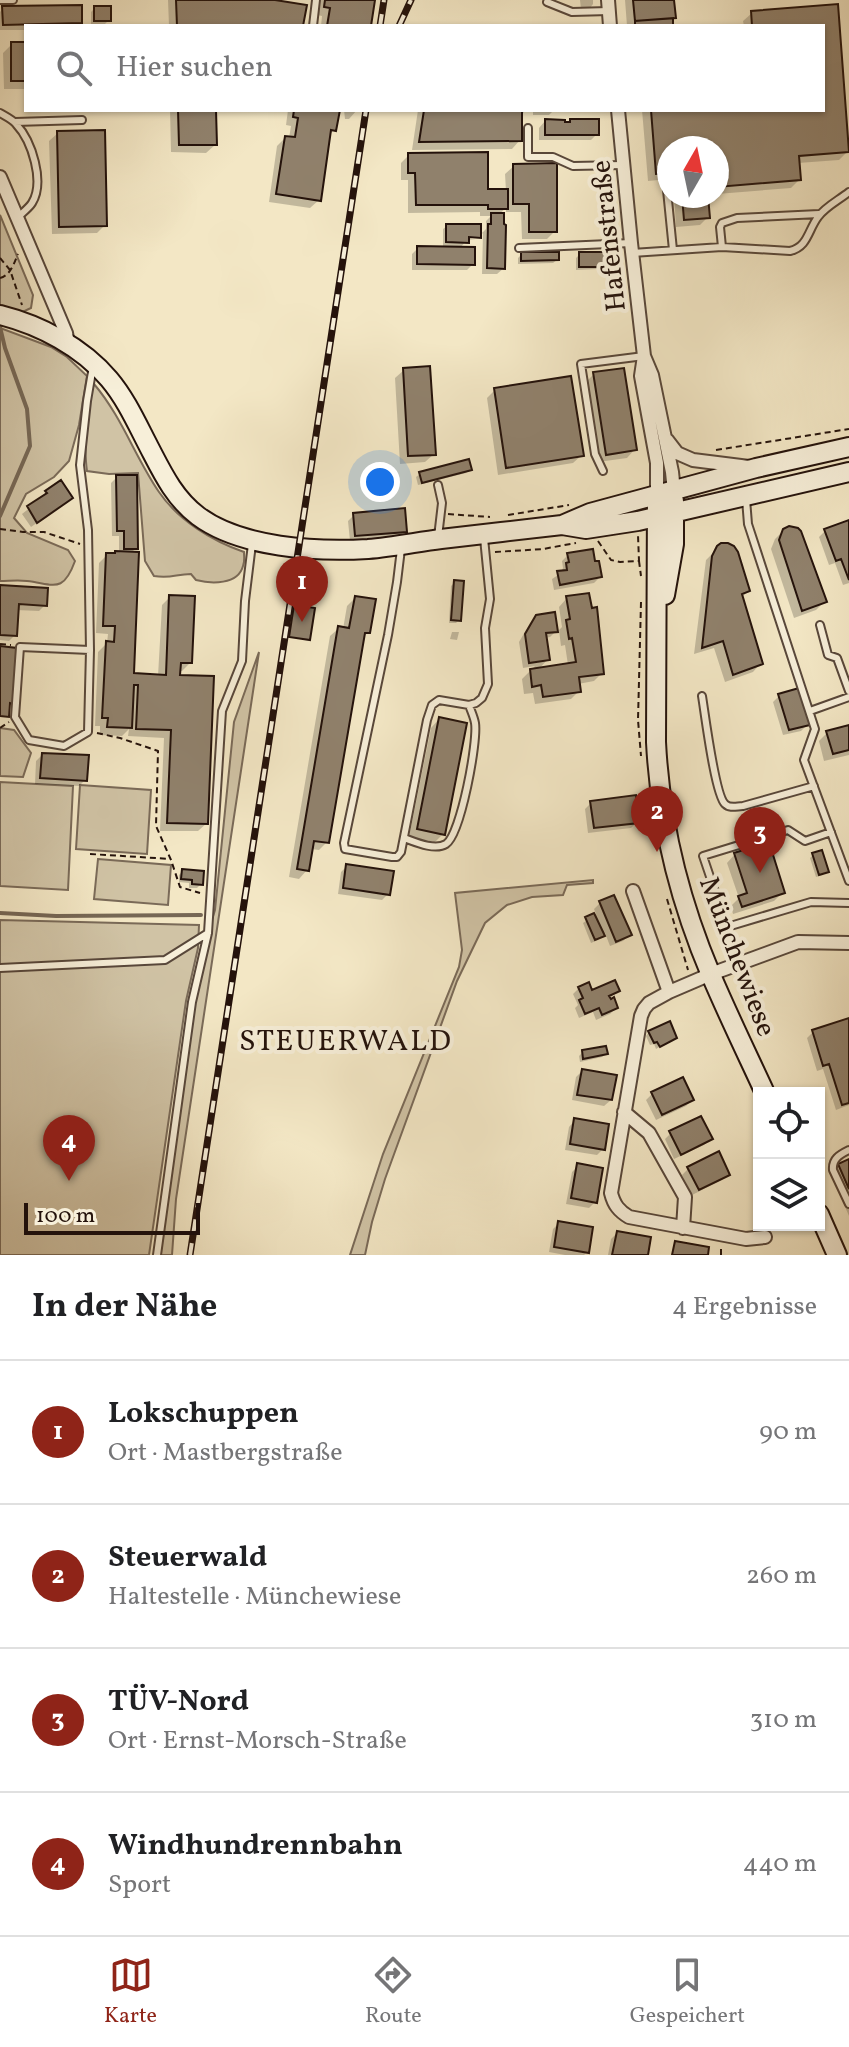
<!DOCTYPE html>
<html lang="de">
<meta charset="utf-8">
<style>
body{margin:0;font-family:Vollkorn,serif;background:#f2f2f2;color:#202124}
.controls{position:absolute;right:24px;bottom:24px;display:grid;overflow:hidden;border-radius:0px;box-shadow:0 2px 6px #0004}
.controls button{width:72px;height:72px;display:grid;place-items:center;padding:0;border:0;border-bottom:2px solid #e0e0e0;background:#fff;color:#202124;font:40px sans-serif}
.compass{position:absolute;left:657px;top:136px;width:72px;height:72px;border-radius:50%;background:#fff;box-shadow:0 2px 6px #0004;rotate:9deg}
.scale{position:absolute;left:24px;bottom:20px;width:176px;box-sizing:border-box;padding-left:8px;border:4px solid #24120b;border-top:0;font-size:22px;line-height:28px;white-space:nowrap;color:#24120b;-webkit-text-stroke:6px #f7efd9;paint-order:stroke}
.you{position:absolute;left:380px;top:482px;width:28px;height:28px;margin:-20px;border:6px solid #fff;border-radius:50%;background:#1a73e8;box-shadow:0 0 0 12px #1a73e833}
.badge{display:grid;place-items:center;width:52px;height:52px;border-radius:50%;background:#8f2418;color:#fff;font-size:26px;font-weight:700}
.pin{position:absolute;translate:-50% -66px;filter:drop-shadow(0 2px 4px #0008)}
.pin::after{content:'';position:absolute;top:42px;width:28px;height:24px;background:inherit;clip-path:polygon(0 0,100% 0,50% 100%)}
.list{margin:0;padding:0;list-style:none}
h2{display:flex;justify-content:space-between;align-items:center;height:104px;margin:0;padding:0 32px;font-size:34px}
h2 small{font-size:26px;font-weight:400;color:#757577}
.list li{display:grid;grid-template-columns:52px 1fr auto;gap:24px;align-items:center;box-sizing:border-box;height:144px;padding:0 32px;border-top:2px solid #e0e0e0}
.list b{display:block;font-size:30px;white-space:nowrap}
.list p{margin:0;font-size:26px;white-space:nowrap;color:#757577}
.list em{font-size:26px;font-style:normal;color:#757577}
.icon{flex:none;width:44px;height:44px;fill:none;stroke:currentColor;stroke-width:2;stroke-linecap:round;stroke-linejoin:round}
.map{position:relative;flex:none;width:849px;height:1255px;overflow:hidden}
.search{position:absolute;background:#fff;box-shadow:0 2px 6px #0004;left:24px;right:24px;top:24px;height:88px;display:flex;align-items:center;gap:20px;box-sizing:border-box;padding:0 28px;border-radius:0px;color:#757577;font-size:30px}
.sheet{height:680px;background:#fff}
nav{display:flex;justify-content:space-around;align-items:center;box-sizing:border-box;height:112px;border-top:2px solid #e0e0e0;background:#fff;font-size:22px;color:#757577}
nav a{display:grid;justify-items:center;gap:4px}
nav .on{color:#8f2418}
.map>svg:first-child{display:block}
.green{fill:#d0c3a5;stroke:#7a6a58;stroke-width:2}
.shadow{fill:#0003}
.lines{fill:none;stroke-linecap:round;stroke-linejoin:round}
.stream{stroke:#766755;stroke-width:4}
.building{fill:#90816c;stroke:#24120b;stroke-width:2}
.lane-casing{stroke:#58473a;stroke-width:10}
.street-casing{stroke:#58473a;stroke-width:16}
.secondary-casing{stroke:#24120b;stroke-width:22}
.path{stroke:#24120b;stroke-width:2;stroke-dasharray:6 4;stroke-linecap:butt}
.lane{stroke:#f7efd9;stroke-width:6}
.street{stroke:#f7efd9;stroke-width:12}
.secondary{stroke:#f7efd9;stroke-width:18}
.rail-casing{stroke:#24120b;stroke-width:7}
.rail{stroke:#f7efd9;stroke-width:4;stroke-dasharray:12;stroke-linecap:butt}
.labels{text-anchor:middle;stroke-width:8;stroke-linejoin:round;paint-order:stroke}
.street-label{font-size:28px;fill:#24120b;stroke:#f7efd9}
.neighbourhood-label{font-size:30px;letter-spacing:2px;fill:#24120b;stroke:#f7efd9}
</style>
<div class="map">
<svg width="849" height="1255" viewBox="0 0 849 1255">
<rect width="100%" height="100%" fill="#f3e7c5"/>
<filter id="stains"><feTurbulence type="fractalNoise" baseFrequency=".0025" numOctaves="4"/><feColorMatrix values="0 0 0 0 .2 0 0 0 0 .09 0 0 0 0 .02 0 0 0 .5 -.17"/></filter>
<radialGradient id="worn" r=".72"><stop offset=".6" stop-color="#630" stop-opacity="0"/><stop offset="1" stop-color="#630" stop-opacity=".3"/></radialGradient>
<!-- green -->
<path class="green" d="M0,215l33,80 -2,13 -15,7 -16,-3z
M0,328l51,19 16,10 20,19 -8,49 -10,36 -15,16 -28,17 -12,24 13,15 41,17 7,11c-12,33 -21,23 -48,20 -9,-1 -18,0 -27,0z
M94,384c28,33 41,73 65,108 19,28 53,49 85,60 0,5 1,9 -1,14 -5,19 -32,18 -47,14l-5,-6c-15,0 -20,5 -37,2l-9,-15 -7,-88 -29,1 -22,-3c-3,-20 -1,-68 7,-87z
M259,652l-83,547 -4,56h-15l35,-253 16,-69 7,-23 19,-188z
M0,728l14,2 17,23 -8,24 -23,-1z
M0,782l73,4 -5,104 -68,-4z
M80,785l71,5 -4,64 -71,-5z
M98,859l73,6 -3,40 -74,-6z
M593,880v3l-26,2 -4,10 -31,2 -25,8 -22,18 -28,58 -72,198 -13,43 -7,33h-15l33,-101 76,-187 3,-17 -7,-57z
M0,920l199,5 -1,23 -12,53 -37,254h-149z"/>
<!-- shadow -->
<path class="shadow" d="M168,0h94l39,26h-132z
M319,0h54l-4,26h-48l1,-10 -5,-1z
M580,0h13v4l-3,4 -9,1z
M625,0h47l-1,26h-44z
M836,6l12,145 -9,9 -41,3 1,17 -8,8 -74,6v-46h-48v31l-21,2 -6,-71h181v-84h-79l-1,-5 9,-8z
M3,8l77,15 -3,3h-51v4h-26v-18z
M95,8l14,12 -4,4h-14v-12z
M12,44h14v45h-22l-1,-36z
M170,110h44l1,35 -9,8 -35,-1z
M288,110h49l-3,20 -6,6 -9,64 -9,8 -41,-6 8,-56 8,-8h4l2,-12 -5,-1z
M344,110h13l-8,9h-4z
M418,110h109l-7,5v25l-8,9 -100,1z
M533,110h21l-5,5h-16z
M545,121l23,3 3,-3 26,13 -6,6h-52v-12z
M58,133l47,92 -8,8 -45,1 -3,-93z
M409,155l77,36h20l-1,-17 9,-8 41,65 -8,8h-25l-1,-27h-15v-4l-8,7 6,53 -7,6h-15l1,-41 -5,4 -19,-2v4h17l-9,1 -7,8 13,16 -6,6h-55v-16l6,-6h25v-19l4,-3 32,10 7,-7v-8l5,-5h-11v-4l-72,1v-33h-7v-17z
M674,196h32l2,21 -8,8 -24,2z
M522,254l35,6 -4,3 -35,1v-6z
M580,254l22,12 -4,3 -22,1v-12z
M404,370l30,84 -9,8 -25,2 -5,-86z
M594,374l41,75 -8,9 -29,4 -12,-80z
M495,390l87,65 -9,8 -75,12 -11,-77z
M469,470l-3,3 -48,12 -2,-8 4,-3z
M117,477l19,71 -5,5 1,122 26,1 4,-71 8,-8 20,66 -8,8h-4l29,152 -9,8h-38l4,-93 -36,-2 1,-7 -7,7 -22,-1v-9h-5l3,-74 9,-9 1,-9 -12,-1 3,-70 8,-8 12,-2v-17h-7l-1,-53z
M46,492l18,12 -33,23 -9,-13 19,-15z
M354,515l51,16 -7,6 -48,4 -2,-20z
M849,522v61l-6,2 -8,-22 -6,2 -10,-28 6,-6z
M784,530l41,71 -9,9 -22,8 -23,-69 4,-10z
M715,551l33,40 -7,7 20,65 -8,9 -28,10 -11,-34 -20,6 12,-94z
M568,555l32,22 -6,6 -40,7 -2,-11 9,-6 2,-5 -1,-7z
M455,582l4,38 -3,3h-7l2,-37z
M0,587l45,18 -6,6 -23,-1 -1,25 -6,6 -9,-1z
M355,598l13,34 -7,7 -34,203 -8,8 -8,-1 -4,21 -8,9 -10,-2 41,-241 9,-8 4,1 4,-23z
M567,598l35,75 -8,8 -16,3 1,7 -8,8 -36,5 -2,-11 -9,1 -2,-15 13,-13 -12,2 -4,-26 11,-19 7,-6 19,14 -6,6 -5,1 3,21 -10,11 30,-5 -3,-20 -4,1 -2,-16 3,-3 -3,-20z
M452,632h7l-2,8 -7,-1z
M779,696l28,29 -6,6 -18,4 -10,-33z
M439,719l4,115 -8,8 -26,-5 22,-109z
M849,727v28l-25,6 -5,-20 8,-8z
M42,755l43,25 -6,6 -44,-2 1,-23z
M591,803l46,19 -6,6 -43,5 -3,-24z
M735,854l48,38 -9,9 -41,13 -2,-8 8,-8 -12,-35z
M813,855l14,16 -4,4 -7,2 -6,-19z
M347,866l41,28 -6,6 -44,-6 3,-22z
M183,871l18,13 -4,4h-8v-5l-10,-1v-7z
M600,903l29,32 -6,6 -13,5 -5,-13 -7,7 -7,3 -8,-20 13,-9 -2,-5z
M579,988l12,5 26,-2 -6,6 5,11 -6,6 -14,6 -3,-8 -14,6 -4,-10 3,-3 -5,-11z
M849,1020v85l-13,5 -13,-41 -6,2 -10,-33 6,-6z
M649,1032l26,6 -19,11 -2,-5 -4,1 -4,-9z
M583,1052l23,2 -4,3 -22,5 -1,-6z
M582,1071l29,29 -7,6 -32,-6 4,-23z
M652,1094l40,6 -6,6 -30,14 -10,-20z
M575,1120l28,29 -6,6 -32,-5 4,-23z
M671,1133l39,6 -6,6 -30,14 -9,-20z
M849,1161v55l-18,-42 8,-8z
M578,1166l17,36 -6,6 -23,-4 6,-32z
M688,1169l40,5 -6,6 -30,15 -10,-20z
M559,1223l28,29 -3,3h-19l-16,-3 4,-23z
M617,1233l29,22h-38l3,-16z"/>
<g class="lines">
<!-- stream -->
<path class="stream" d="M0,327l5,21 22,61 3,37 -30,70
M0,913l56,3 145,-1"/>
</g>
<!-- building -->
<path class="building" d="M176,0h99l32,5 -4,21h-126z
M325,0h50l-4,26h-44l3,-18 -6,-1z
M633,0h41l2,18 -41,3z
M838,4l11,148 -50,4 2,24 -84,7v-39h-48v25l-13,1 -5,-64h172v-84h-71l-1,-15z
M82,5v18l-79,2 -1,-19z
M94,6h17v15h-17z
M673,18v8h-38v-5z
M11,42h15v39h-15z
M178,110h38l1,35h-38z
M294,110h46l-4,21 -5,-1 -10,71 -45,-7 9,-58 10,1 3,-19 -5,-1z
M424,110h98v31l-103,1z
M545,119l20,1v2h5v-3h29v16h-54z
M105,130l2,96 -48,1 -2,-96z
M488,152v37h20v20h-20v-4h-72l-1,-32h-7v-20z
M557,163v69h-28v-28h-16v-40z
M682,196h26l2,22 -26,2z
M491,213h13v11l2,1 -1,44 -18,-1 1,-44h3z
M446,224h35v14l-12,-1v6l-23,-1z
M417,246l58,1v18l-58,-1z
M521,252h38v8l-38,1z
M579,252h25v15h-25z
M430,366l6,89 -28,1 -5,-88z
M624,368l13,82 -31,5 -13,-83z
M571,376l13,80 -78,12 -12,-80z
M469,459l3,11 -50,13 -3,-11z
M116,475h21l1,74h-14v-18h-7z
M61,480l12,18 -36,25 -10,-17 20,-13 -2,-2z
M405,508l2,24 -52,4 -2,-23z
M849,520v60l-8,-21 -5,2 -12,-32z
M789,526l9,2 3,3 26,71 -25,9 -23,-71 4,-11z
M721,543h7l6,3 4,6 12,39 -8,3 21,70 -30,11 -10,-34 -21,7 10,-92 5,-10z
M593,549l2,12h4l3,16 -42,8 -3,-14 10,-1 -1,-7 3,-1 -2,-9z
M115,551l24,1 -5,121 32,2 3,-80 26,1 -3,67h-11l-1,12 34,1 -6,148 -41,-1 4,-93 -35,-1 2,-44h-4l-2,43 -25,-1 1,-9h-6l4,-77 8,1 1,-16h-12l3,-73h9z
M454,580l10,1 -3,40 -10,-1z
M0,585l48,3 -1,18 -28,-2 -2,32 -17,-1z
M589,593l3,15 5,-1 7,67 -25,3 2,15 -38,5 -2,-12 -9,2 -2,-18 46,-7 -4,-24 -3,1 -3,-19 4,-1 -4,-23z
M355,596l21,3 -6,34h-5l-36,210 -15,-2 -5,30 -12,-2 41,-243 11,2z
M294,605l21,3 -5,32 -21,-3z
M555,612l3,20 -12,1 4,27 -21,3 -4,-29 11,-19z
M0,646l17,2 -4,56 -3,-1 -1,14 -9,-1z
M799,688l11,37 -21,5 -11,-36z
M439,717l28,6 -22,112 -28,-6z
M849,725v25l-16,4 -7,-23z
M42,753l47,2 -2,26 -47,-3z
M636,795l3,28 -45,5 -4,-27z
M769,842l16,51 -43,14 -4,-11 9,-3 -13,-40z
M822,850l7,22 -10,3 -7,-22z
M346,864l48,7 -4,24 -47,-7z
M182,869l22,2 -1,14 -11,-1v-4l-11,-1z
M614,895l18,40 -16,7 -17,-41z
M594,913l11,23 -10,4 -10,-23z
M615,980l5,11 -11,5 2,3 3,-2 4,11 -16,7 -3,-7 -14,6 -6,-14 4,-2 -5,-11 11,-5 3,8z
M849,1018v85l-7,2 -13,-41 -6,2 -11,-36z
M670,1021l7,17 -17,9 -3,-5 -3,1 -6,-12z
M606,1046l2,8 -25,5 -1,-9z
M582,1069l35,6 -5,25 -35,-5z
M683,1077l11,23 -32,15 -11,-23z
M701,1116l12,23 -32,16 -12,-24z
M574,1118l35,6 -4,26 -35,-6z
M719,1151l11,24 -31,15 -12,-23z
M849,1159v30l-11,-25z
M577,1163l26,5 -6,35 -26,-5z
M558,1221l35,6 -4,26 -35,-6z
M617,1231l34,6 -3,18h-36z
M675,1241l34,6 -1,8h-36z"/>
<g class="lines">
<defs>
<path id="lane" d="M0,0h13
M547,2l25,10 37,-1
M313,26l3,-26
M0,113c5,3 12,6 16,11 16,17 29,58 16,79 -3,5 -10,10 -14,14
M15,122l67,-2
M528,128v29h25l20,9 50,-1
M667,190l6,60
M722,247l-2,-20 2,-4 15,-5 82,-4
M519,248l112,-5
M632,253l90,-6 68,4c18,-4 18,-21 28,-34 7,-10 21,-17 31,-25
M603,471l-8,-17 -14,-90 63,-8
M438,485l4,18 -4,34
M746,499l2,25 67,205 -11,31 45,121
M401,549l-4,33 -9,53 -44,208 1,6 47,8h5l4,-5 26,-132 5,-15 7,-5 30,5 7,-2 6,-5 6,-14 -3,-56 5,-29 -6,-61
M820,625l8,30 9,3 12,33
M90,650l-70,-3 -5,70 14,23 35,6 24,-14 2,-82 -2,-120 -8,-65 7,-64 6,-35
M702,696c3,18 13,99 23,108 5,5 12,2 18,2l71,-20
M810,711l39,-14
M831,832l-26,9 -17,-11 -85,26 24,71 84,-25 38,1
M404,838c11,4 31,13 42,6 15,-10 32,-103 29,-121 -1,-6 -4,-12 -6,-18
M0,968l165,-8 43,-27
M849,1150c-10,5 -17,9 -16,20l16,34
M157,1255l35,-253 16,-69 14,-222 20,-50 3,-60 7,-57"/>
<path id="street" d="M608,0l2,26
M618,110l13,133 13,113 -3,20 16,87v33
M0,177l66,156 2,11
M644,356l8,19 20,97 2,19
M667,440l10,13 16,7 56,7
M633,891l36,101
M624,1112l25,21 36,64 -2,31
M765,1237l-19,2 -117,-22c-10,-6 -15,-12 -18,-24l30,-177 3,-7 5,-6 20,-11 42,-18 87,-32 51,1"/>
<path id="secondary" d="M0,315c40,10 82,32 109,64 17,20 28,45 40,68 13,25 25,51 49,69 43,32 118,36 170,33 25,-2 49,-7 73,-10 40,-5 81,-9 121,-14l24,4 52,-8 211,-49
M657,496l-1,246c4,79 24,160 55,233 17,40 36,79 54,118
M562,525l28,-12 166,-45 93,-21
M665,595l9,-51v-43
M819,1214l18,41"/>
</defs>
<!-- lane casing -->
<use href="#lane" class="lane-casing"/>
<!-- street casing -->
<use href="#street" class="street-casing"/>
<!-- secondary casing -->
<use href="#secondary" class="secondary-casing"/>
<!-- path -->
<path class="path" d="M0,258l10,12 12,35
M0,278c11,-3 14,-15 18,-24
M716,450l133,-21
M448,514l42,3
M508,515l61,-10
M0,529l23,3h21l36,12
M598,541l13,19 9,2 19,-1 -1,-26
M495,552l48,-3 33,-6
M639,561l2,15
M641,602l-3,118 3,36
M0,644l11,1
M0,728l9,-6
M97,733l23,5 38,13 -2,75 15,34 9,27 20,6
M90,854l80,5
M667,899l21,71
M756,1104l3,7
M721,1255v-7"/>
<!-- lane -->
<use href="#lane" class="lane"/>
<!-- street -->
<use href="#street" class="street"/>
<!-- secondary -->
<use href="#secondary" class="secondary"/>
<defs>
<path id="rail" d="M380,26l4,-26
M399,26l12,-26
M190,1255l176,-1145"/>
</defs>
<!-- rail casing -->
<use href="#rail" class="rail-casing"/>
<!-- rail -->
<use href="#rail" class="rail"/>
</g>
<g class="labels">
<!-- street labels -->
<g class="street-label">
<text transform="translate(607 236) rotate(-96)" y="10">Hafenstraße</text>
<text transform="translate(739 956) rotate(69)" y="10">Münchewiese</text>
</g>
<!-- neighbourhood labels -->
<g class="neighbourhood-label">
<text x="346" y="1050">STEUERWALD</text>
</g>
</g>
<rect width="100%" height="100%" filter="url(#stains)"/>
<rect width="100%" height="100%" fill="url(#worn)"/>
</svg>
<div class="controls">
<button><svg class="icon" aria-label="locate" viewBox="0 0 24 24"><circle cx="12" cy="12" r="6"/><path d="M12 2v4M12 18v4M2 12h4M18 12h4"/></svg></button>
<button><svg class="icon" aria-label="layers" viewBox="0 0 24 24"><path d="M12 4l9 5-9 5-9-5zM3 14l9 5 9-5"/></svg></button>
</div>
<svg class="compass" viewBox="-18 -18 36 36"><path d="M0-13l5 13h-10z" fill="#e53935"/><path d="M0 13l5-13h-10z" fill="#757577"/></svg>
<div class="scale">100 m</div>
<div class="you"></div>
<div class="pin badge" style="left:302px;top:622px">1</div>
<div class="pin badge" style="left:657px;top:852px">2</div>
<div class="pin badge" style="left:760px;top:873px">3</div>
<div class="pin badge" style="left:69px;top:1181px">4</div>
<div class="search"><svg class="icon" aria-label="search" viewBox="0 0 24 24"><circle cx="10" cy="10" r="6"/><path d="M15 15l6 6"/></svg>Hier suchen</div>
</div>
<section class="sheet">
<h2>In der Nähe<small>4 Ergebnisse</small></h2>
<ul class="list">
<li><span class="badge">1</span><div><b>Lokschuppen</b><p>Ort · Mastbergstraße</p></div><em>90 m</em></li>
<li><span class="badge">2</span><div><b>Steuerwald</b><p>Haltestelle · Münchewiese</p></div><em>260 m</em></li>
<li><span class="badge">3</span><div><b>TÜV-Nord</b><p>Ort · Ernst-Morsch-Straße</p></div><em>310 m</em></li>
<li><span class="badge">4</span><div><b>Windhundrennbahn</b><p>Sport</p></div><em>440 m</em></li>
</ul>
</section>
<nav>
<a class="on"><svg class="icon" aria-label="map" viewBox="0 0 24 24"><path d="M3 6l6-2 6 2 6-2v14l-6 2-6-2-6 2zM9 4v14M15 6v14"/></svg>Karte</a>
<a><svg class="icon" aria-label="directions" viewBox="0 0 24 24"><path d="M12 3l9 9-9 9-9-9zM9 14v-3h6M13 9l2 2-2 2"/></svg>Route</a>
<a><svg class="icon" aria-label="saved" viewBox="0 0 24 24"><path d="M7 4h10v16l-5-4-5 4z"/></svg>Gespeichert</a>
</nav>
